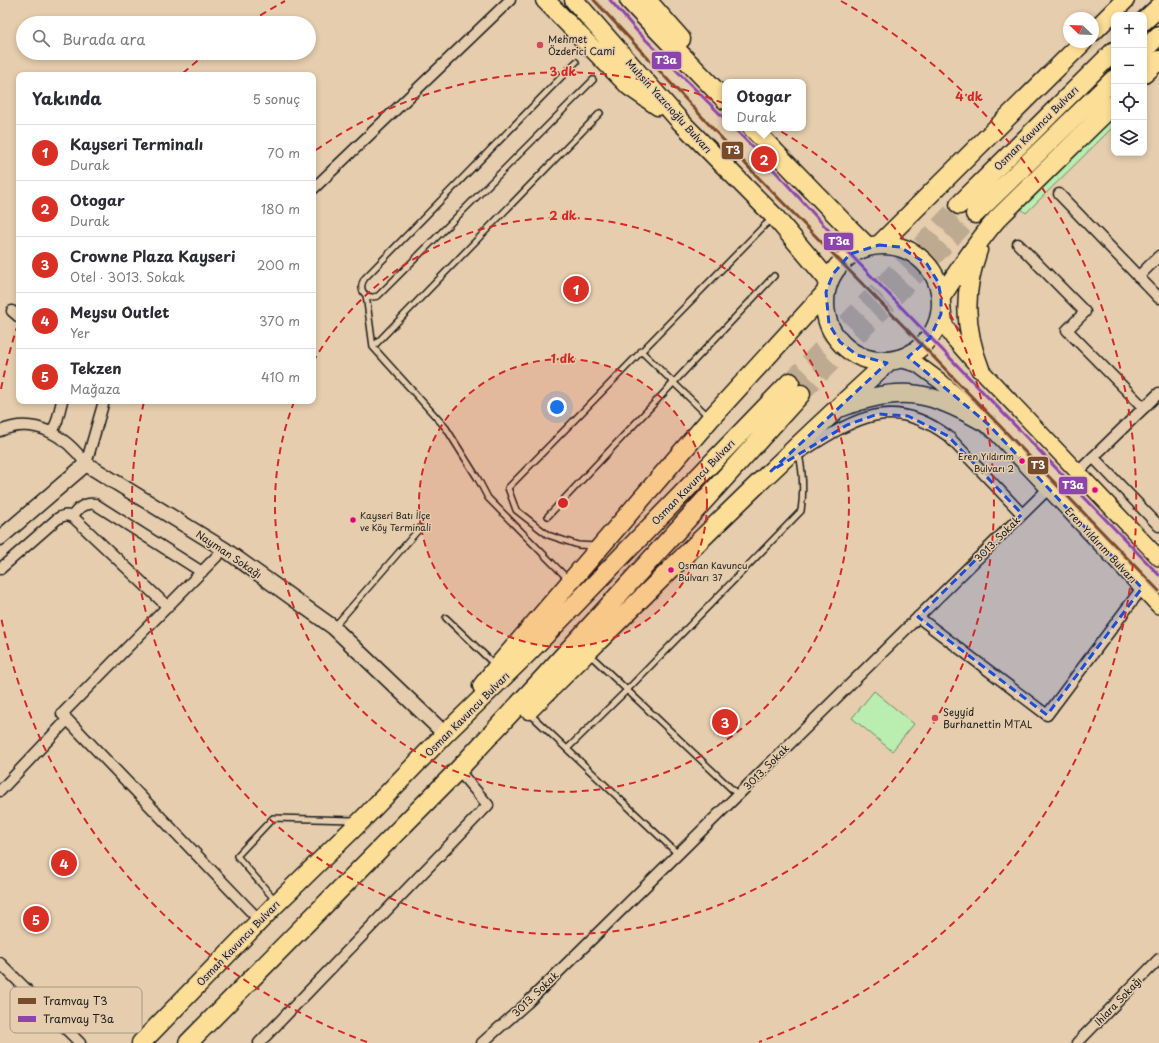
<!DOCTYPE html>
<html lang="tr">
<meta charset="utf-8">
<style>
body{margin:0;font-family:"Playpen Sans",sans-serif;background:#f2f2f3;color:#2b2b33}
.controls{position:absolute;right:12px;top:12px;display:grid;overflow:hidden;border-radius:8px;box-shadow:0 2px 6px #0003}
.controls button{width:36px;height:36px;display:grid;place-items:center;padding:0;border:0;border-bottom:1px solid #e1e1e2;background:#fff;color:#2b2b33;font:20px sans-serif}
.compass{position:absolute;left:1063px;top:12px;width:36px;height:36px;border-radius:50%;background:#fff;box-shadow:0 2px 6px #0003;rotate:293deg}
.you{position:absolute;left:557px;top:407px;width:14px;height:14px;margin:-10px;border:3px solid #fff;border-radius:50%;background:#1a73e8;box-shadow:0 0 0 6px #1a73e833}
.badge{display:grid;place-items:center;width:26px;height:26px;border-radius:50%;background:#d93025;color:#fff;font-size:13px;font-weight:700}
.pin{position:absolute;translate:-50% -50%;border:2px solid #fff;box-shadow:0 1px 4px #0006}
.popup{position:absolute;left:722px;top:79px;width:84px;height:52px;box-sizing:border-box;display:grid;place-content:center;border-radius:8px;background:#fff;filter:drop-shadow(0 1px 3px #0005);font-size:13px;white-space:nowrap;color:#7c7c81}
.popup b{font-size:15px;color:#2b2b33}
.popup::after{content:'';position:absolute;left:50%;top:100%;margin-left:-8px;border:8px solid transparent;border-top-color:#fff}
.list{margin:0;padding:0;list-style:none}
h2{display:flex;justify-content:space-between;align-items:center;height:52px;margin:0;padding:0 16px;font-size:17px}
h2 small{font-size:13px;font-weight:400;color:#7c7c81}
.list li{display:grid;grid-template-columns:26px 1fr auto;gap:12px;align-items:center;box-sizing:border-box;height:56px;padding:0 16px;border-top:1px solid #e1e1e2}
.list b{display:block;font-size:15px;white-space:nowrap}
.list p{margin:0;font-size:13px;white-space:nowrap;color:#7c7c81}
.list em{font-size:13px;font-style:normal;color:#7c7c81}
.icon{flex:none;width:22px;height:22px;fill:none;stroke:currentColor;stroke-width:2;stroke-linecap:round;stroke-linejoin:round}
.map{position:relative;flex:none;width:1159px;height:1043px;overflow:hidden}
.search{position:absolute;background:#fff;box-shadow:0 2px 6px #0003;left:16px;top:16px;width:300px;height:44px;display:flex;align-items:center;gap:10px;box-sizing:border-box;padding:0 14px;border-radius:22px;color:#7c7c81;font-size:15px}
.panel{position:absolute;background:#fff;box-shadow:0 2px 6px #0003;left:16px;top:72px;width:300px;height:332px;border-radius:8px}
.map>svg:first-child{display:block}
.green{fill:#b9eeb0;stroke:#6a8566}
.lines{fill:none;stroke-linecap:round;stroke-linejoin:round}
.highway-tunnel{stroke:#bdaa90;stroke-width:18;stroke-dasharray:18 9;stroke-linecap:butt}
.lane-casing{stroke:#1c1c1c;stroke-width:8}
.street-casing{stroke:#1c1c1c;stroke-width:13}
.secondary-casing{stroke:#1c1c1c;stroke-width:17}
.primary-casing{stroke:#1c1c1c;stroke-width:18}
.highway-casing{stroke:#1c1c1c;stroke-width:21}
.lane{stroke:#e5cdad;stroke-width:5}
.street{stroke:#e5cdad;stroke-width:10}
.secondary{stroke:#e5cdad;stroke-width:14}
.primary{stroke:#fdde96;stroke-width:15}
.highway{stroke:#fdde96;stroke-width:18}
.tram-1-casing{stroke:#e5cdad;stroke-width:6}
.tram-2-casing{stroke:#e5cdad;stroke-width:6}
.tram-1{stroke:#7a4b2a;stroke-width:3}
.tram-2{stroke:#8e44ad;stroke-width:3}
.marked{fill:#1d4ed8;fill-opacity:0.2;stroke:#1d4ed8;stroke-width:3;stroke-dasharray:8 5;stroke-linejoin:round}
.ring{fill:none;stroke:#d62828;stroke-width:2;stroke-dasharray:7 5}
.poi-dot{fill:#d1495b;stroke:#e5cdad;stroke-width:1.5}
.bus-dot{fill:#e5007d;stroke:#e5cdad;stroke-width:1.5}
.labels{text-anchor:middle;stroke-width:3;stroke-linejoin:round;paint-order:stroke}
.bus-label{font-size:9px;fill:#1c1c1c;stroke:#e5cdad;text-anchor:start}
.poi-label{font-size:10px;fill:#1c1c1c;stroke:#e5cdad;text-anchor:start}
.street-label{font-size:10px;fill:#1c1c1c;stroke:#e5cdad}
.key{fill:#e5cdad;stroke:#a99882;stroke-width:1}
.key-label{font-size:11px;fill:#1c1c1c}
.centre{fill:#d62828;stroke:#e5cdad;stroke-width:2}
.ring-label{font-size:12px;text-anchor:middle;font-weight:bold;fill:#d62828;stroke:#e5cdad;stroke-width:3;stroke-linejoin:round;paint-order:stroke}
.line-badge{stroke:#e5cdad;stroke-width:1.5}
.badge-label{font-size:11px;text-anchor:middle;font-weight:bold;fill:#fff}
</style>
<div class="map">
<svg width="1159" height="1043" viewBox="0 0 1159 1043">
<rect width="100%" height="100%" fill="#e5cdad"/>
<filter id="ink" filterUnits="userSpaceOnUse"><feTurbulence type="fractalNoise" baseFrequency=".025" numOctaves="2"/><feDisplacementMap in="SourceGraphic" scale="8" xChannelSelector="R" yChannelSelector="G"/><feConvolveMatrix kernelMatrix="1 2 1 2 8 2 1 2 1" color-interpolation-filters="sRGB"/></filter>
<g filter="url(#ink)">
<!-- green -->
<path class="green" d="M1114,116v10l-88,87 -6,-5z
M874,691l40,33 -22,27 -40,-33z"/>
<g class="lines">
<!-- highway-tunnel -->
<path class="highway-tunnel" d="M790,382l169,-177
M801,394l174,-180"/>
<defs>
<path id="lane" d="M576,62l-211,216c-8,11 0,22 13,18l215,-216
M366,295l7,52 73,81 32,51 10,19 80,81
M373,347l227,-234
M641,351l67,65
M548,516l226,-240
M596,546l-18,-1 -30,-10 -32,-25 -8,-22 257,-263 8,-6
M446,618l49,47
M334,627l86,-99
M590,655l148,140
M530,714l148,140
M567,749l60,-59 174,-179c3,-20 2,-38 -2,-57
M275,900l-38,-44 36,-38 81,2"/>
<path id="street" d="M313,189l197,-189
M1059,194l100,104
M1018,244l67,68 -18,18 77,78
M1138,277l21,-21
M12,311l7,6
M0,431c35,-15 66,5 86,33
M52,433l5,-12 5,-20
M795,456c54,-33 93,-65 153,-20l74,78
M1093,457l66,69
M86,464l18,-63
M1078,472l81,-79
M72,517c5,-8 13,-15 23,-13l107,68
M224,549l-162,165 198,207
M0,569l57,-50c6,-4 11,-5 17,-1l94,89
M918,617l129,98 95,-127
M0,791l67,-71
M0,963l80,80
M259,1043l229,-238 -30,-35
M482,1043l45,-40 521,-514
M1077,1043l82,-84"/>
<path id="secondary" d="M0,538l86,-74 138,85 109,78 112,107"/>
<path id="primary" d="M942,303l3,22 8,13 27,31 179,189
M899,359l18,5 23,17 48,43 171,182"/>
<path id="highway" d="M545,0l84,86 29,20
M574,0l106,121 95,96 54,64
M629,0l13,14 83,86
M647,0l34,39
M1144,21l15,-14
M1093,32l32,-32
M1144,50l15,-15
M1144,74l15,-14
M752,128l91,94 25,25
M959,205l155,-154
M975,214l139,-135
M825 303a58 58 0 1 1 116 0a58 58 0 1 1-116 0Z
M879,245l204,-203
M978,250c-15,42 -14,78 2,119
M941,297c18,-27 35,-54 56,-78l117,-115
M842,407c28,-11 62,-18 90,-9 20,6 38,16 56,26
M482,686l15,-19 214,-249 115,-126
M529,710c118,-117 236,-237 360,-349
M141,1043l136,-140 85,-83 83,-86 86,-84 259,-268
M188,1043l270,-273 86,-93 257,-283"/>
</defs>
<!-- lane casing -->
<use href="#lane" class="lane-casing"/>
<!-- street casing -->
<use href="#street" class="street-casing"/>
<!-- secondary casing -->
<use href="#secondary" class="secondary-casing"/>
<!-- primary casing -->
<use href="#primary" class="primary-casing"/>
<!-- highway casing -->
<use href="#highway" class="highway-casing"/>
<!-- lane -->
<use href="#lane" class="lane"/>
<!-- street -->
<use href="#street" class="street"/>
<!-- secondary -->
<use href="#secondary" class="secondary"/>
<!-- primary -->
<use href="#primary" class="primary"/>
<!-- highway -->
<use href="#highway" class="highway"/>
<defs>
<path id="tram-1" d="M594,0l158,171 171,175 236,245"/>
<path id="tram-2" d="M610,0l27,31 88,88
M734,128l30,31 86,95 309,321"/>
</defs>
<!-- tram-1 casing -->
<use href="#tram-1" class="tram-1-casing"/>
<!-- tram-2 casing -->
<use href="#tram-2" class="tram-2-casing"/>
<!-- tram-1 -->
<use href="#tram-1" class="tram-1"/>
<!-- tram-2 -->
<use href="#tram-2" class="tram-2"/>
</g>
</g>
<!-- marked area -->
<path class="marked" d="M879,245l21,2 27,17 11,18 3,15v17l-11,24 -22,19 80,67 154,164 -95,127 -129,-98 104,-103 -74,-78 -40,-20 -30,-2 -31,11 -76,46 116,-108 -30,-8 -17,-13 -11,-18 -3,-32 7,-18 17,-20z"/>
<!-- distance rings -->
<circle cx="563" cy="503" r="144" fill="#d62828" fill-opacity=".12"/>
<g class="ring">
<circle cx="563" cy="503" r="144"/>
<path d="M313 362A287 287 0 1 1 294 402"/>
<path d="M316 150A431 431 0 1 1 144 402"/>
<path d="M367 1042A574 574 0 0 1 1 617M1 389A574 574 0 0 1 19 321M183 73A574 574 0 0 1 206 54M250 22A574 574 0 0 1 285 1M841 1A574 574 0 0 1 759 1042"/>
</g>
<!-- markers -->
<g class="poi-dot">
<circle cx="540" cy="45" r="4"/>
<circle cx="935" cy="718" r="4"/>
</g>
<g class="bus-dot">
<circle cx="1022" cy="461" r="3.5"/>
<circle cx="1095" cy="490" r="3.5"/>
<circle cx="353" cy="520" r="3.5"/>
<circle cx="671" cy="570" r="3.5"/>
</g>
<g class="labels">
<!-- bus labels -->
<g class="bus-label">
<text x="1014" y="460" text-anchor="end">Eren Yıldırım<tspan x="1014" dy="12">Bulvarı 2</tspan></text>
<text x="360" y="519">Kayseri Batı İlçe<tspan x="360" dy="12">ve Köy Terminali</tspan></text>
<text x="678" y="569">Osman Kavuncu<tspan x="678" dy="12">Bulvarı 37</tspan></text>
</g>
<!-- poi labels -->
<g class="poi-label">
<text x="548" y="43">Mehmet<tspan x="548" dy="12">Özderici Cami</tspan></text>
<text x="943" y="716">Seyyid<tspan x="943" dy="12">Burhanettin MTAL</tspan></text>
</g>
<!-- street labels -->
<g class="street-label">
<text transform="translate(669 106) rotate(48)" y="4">Muhsin Yazıcıoğlu Bulvarı</text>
<text transform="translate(1036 128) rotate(-45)" y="4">Osman Kavuncu Bulvarı</text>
<text transform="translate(693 482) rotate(-46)" y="4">Osman Kavuncu Bulvarı</text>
<text transform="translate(997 539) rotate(-45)" y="4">3013. Sokak</text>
<text transform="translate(1101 545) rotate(47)" y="4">Eren Yıldırım Bulvarı</text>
<text transform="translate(229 554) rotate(34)" y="4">Nayman Sokağı</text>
<text transform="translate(467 714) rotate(-45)" y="4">Osman Kavuncu Bulvarı</text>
<text transform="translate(766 767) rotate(-45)" y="4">3013. Sokak</text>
<text transform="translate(238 943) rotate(-46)" y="4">Osman Kavuncu Bulvarı</text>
<text transform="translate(535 994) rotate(-44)" y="4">3013. Sokak</text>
<text transform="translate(1118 1001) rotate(-46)" y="4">Ihlara Sokağı</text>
</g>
</g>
<!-- legend -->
<rect x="10" y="987" width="132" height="46" rx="6" class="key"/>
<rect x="18" y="998" width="18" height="6" fill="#7a4b2a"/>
<rect x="18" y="1016" width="18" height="6" fill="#8e44ad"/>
<g class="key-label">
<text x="43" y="1005">Tramvay T3</text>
<text x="43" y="1023">Tramvay T3a</text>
</g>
<circle cx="563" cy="503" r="6" class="centre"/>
<g class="ring-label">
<text x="563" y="76">3 dk</text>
<text x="969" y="101">4 dk</text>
<text x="563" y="220">2 dk</text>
<text x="563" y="363">1 dk</text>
</g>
<g class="line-badge">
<rect x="651" y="51" width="31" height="19" rx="4" fill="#8e44ad"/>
<rect x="721" y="141" width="23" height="19" rx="4" fill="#7a4b2a"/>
<rect x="823" y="232" width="31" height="19" rx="4" fill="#8e44ad"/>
<rect x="1027" y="456" width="22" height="19" rx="4" fill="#7a4b2a"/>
<rect x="1058" y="476" width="30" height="19" rx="4" fill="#8e44ad"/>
</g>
<g class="badge-label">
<text x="666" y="64">T3a</text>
<text x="733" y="154">T3</text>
<text x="839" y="245">T3a</text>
<text x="1038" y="469">T3</text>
<text x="1073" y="489">T3a</text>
</g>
</svg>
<div class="controls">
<button>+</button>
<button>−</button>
<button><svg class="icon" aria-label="locate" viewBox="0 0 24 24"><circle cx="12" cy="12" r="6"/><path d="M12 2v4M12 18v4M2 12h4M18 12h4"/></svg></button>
<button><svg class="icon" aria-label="layers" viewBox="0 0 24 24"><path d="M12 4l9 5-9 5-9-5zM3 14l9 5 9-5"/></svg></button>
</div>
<svg class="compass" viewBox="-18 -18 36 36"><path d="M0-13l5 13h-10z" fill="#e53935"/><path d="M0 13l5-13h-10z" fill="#7c7c81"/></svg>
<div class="you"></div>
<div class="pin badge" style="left:576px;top:289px">1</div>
<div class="pin badge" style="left:764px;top:159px">2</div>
<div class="popup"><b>Otogar</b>Durak</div>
<div class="pin badge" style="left:725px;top:722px">3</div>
<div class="pin badge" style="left:64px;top:863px">4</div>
<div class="pin badge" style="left:36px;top:919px">5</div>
<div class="search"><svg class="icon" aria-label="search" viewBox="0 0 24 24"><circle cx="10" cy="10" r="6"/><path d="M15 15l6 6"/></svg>Burada ara</div>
<section class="panel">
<h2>Yakında<small>5 sonuç</small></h2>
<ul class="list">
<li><span class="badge">1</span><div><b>Kayseri Terminalı</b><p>Durak</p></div><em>70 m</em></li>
<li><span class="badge">2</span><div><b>Otogar</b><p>Durak</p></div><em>180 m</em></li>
<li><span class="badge">3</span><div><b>Crowne Plaza Kayseri</b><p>Otel · 3013. Sokak</p></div><em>200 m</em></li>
<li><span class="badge">4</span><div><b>Meysu Outlet</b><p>Yer</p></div><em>370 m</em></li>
<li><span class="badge">5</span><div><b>Tekzen</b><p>Mağaza</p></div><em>410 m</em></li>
</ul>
</section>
</div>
